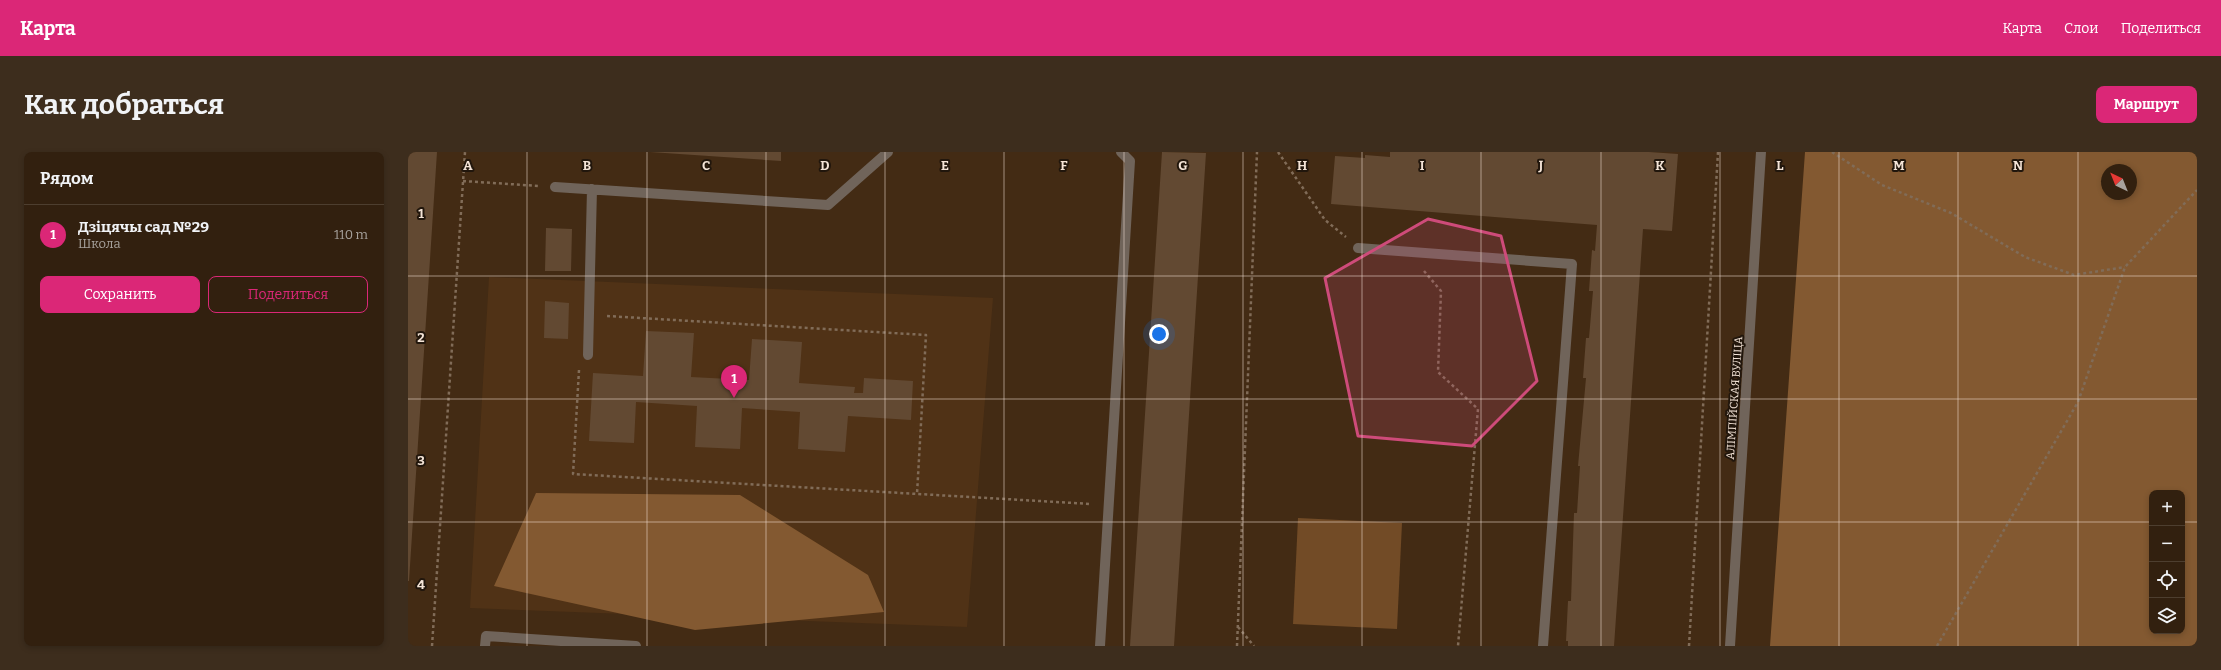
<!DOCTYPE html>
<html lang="ru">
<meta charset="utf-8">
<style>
body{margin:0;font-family:Bitter,serif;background:#3d2d1d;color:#f1f3f6}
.controls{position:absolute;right:12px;bottom:12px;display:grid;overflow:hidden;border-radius:8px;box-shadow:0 2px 6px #0003}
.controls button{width:36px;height:36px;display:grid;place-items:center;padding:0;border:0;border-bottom:1px solid #4d3e2f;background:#32200f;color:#f1f3f6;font:20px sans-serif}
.compass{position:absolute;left:1693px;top:12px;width:36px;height:36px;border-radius:50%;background:#32200f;box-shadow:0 2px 6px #0003;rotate:317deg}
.you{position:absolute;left:751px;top:182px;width:14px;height:14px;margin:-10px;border:3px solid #fff;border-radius:50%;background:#1a73e8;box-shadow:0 0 0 6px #1a73e833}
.badge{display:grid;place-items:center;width:26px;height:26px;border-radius:50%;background:#db2777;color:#fff;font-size:13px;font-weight:700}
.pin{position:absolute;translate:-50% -33px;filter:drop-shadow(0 1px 2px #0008)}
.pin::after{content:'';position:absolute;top:21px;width:14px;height:12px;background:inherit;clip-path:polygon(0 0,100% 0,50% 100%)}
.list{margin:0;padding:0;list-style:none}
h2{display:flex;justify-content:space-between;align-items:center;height:52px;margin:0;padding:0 16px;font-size:17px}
h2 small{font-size:13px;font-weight:400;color:#a8a39e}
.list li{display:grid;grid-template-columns:26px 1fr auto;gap:12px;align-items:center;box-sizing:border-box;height:60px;padding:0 16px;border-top:1px solid #4d3e2f}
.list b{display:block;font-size:15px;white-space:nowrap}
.list p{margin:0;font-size:13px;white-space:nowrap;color:#a8a39e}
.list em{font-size:13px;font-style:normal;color:#a8a39e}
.actions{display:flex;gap:8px;padding:12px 16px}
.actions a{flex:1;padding:9px 0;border:1px solid #db2777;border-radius:8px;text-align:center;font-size:14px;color:#db2777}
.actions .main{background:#db2777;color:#fff}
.icon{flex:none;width:22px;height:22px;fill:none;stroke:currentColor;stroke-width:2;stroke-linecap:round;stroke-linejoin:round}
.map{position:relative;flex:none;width:1789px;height:494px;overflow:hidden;border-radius:8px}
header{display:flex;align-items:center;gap:24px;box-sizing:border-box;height:56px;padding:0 20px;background:#db2777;color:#fff}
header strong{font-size:19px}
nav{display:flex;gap:22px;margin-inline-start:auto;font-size:14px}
.intro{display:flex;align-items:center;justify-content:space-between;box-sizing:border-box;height:96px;padding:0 24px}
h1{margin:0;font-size:28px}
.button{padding:10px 18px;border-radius:8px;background:#db2777;color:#fff;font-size:14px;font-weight:700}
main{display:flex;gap:24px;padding:0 24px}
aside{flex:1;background:#32200f;border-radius:8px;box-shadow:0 2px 6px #0003}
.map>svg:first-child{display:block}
.built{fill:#503216}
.green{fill:#724b26}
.forest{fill:#835931;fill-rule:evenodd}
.building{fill:#624932}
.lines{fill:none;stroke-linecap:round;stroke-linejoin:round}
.path{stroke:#816c58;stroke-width:2.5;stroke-dasharray:3 3;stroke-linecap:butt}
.service{stroke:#70645a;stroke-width:10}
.tertiary{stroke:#70645a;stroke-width:10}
.marked{fill:#ce4b7a;fill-opacity:0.2;stroke:#ce4b7a;stroke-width:3;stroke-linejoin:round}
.grid{fill:none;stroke:#f4e4d7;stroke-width:1;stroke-opacity:0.55}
.labels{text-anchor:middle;stroke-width:4;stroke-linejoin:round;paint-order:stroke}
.street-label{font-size:11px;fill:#f4e4d7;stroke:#21160c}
.grid-label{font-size:13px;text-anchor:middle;font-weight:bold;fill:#f4e4d7;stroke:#21160c;stroke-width:4;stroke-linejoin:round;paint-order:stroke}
</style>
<header>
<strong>Карта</strong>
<nav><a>Карта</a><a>Слои</a><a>Поделиться</a></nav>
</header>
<div class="intro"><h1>Как добраться</h1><a class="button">Маршрут</a></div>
<main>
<aside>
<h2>Рядом<small></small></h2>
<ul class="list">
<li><span class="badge">1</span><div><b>Дзіцячы сад №29</b><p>Школа</p></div><em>110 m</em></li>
</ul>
<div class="actions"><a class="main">Сохранить</a><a>Поделиться</a></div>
</aside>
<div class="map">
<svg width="1789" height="494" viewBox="0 0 1789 494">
<rect width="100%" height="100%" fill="#432b14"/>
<!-- built -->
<path class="built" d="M81,125l504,21 -26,329 -497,-19z"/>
<!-- green -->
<path class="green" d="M890,366l104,5 -5,106 -104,-5z"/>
<!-- forest -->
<path class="forest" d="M1397,0h392v494h-427zM1699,18h24v24h-24zM1744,341h30v138h-30z
M128,341l204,2 128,80 16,37 -189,18 -201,-44z"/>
<!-- building -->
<path class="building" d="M0,0h29l-28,429h-1z
M242,0h131v9z
M754,0l44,1 -32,493h-44z
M982,0h259l29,2 -6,77 -29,-2 -29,417h-46v-5h-2l2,-40h3l3,-88h3l3,-47h-2l8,-88h-3l3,-40h3l4,-47h-4l3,-41 3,1 2,-26 -266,-21 4,-48 30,2v-3l25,2z
M138,76l26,1 -1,42h-26z
M137,149l24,2 -1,36 -24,-1z
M238,179l48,2 -3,44 58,3 3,-41 50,3 -3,41 56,4 -1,6h9l1,-15 49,3 -2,39 -63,-4 -3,36 -47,-3 2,-37 -58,-4 -2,41 -45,-2 2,-41 -61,-4 -2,41 -45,-2 4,-68 50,3z"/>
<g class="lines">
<!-- path -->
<path class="path" d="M870,0l47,68 21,17
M1424,0l50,33 69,28 74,44 49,18 51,-8
M55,29l76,5
M1016,119l17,20 -3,81 40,37 -20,237
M199,164l319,19 -9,159
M171,218l-6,104 518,30
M830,475l16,19
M24,494l33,-494
M829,494l20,-494
M1281,494l29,-494
M1529,494l141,-244 47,-135 72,-77"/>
<!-- service -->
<path class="service" d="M147,35l273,18 60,-53
M950,96l214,16 -29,382
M180,203l4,-166
M77,494l1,-10 150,10
M692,494l30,-485 -9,-9"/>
<!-- tertiary -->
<path class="tertiary" d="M1322,494l31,-494"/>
</g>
<!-- marked area -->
<path class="marked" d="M1020,67l73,17 36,145 -65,65 -114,-10 -33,-158z"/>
<!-- grid -->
<path class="grid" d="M119,0v494M239,0v494M358,0v494M477,0v494M596,0v494M716,0v494M835,0v494M954,0v494M1073,0v494M1193,0v494M1312,0v494M1431,0v494M1550,0v494M1670,0v494M0,124h1789M0,247h1789M0,370h1744M1774,370h15"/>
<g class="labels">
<!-- street labels -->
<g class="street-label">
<text transform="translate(1326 246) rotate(-86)" y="4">АЛІМПІЙСКАЯ ВУЛІЦА</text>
</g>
</g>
<g class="grid-label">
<text x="60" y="18">A</text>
<text x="179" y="18">B</text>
<text x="298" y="18">C</text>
<text x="417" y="18">D</text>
<text x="537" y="18">E</text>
<text x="656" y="18">F</text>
<text x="775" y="18">G</text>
<text x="894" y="18">H</text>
<text x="1014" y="18">I</text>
<text x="1133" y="18">J</text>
<text x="1252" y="18">K</text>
<text x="1372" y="18">L</text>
<text x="1491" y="18">M</text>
<text x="1610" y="18">N</text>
<text x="13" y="66">1</text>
<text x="13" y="190">2</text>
<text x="13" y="313">3</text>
<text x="13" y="437">4</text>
</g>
</svg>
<div class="controls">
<button>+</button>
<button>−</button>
<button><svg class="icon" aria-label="locate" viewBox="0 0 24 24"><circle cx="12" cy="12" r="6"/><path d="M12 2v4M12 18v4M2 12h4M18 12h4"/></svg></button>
<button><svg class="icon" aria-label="layers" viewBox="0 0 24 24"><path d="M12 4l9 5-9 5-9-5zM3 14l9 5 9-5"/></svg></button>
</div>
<svg class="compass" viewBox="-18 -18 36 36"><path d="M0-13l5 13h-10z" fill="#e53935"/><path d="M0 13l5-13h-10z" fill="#a8a39e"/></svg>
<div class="you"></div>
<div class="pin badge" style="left:326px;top:246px">1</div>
</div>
</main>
